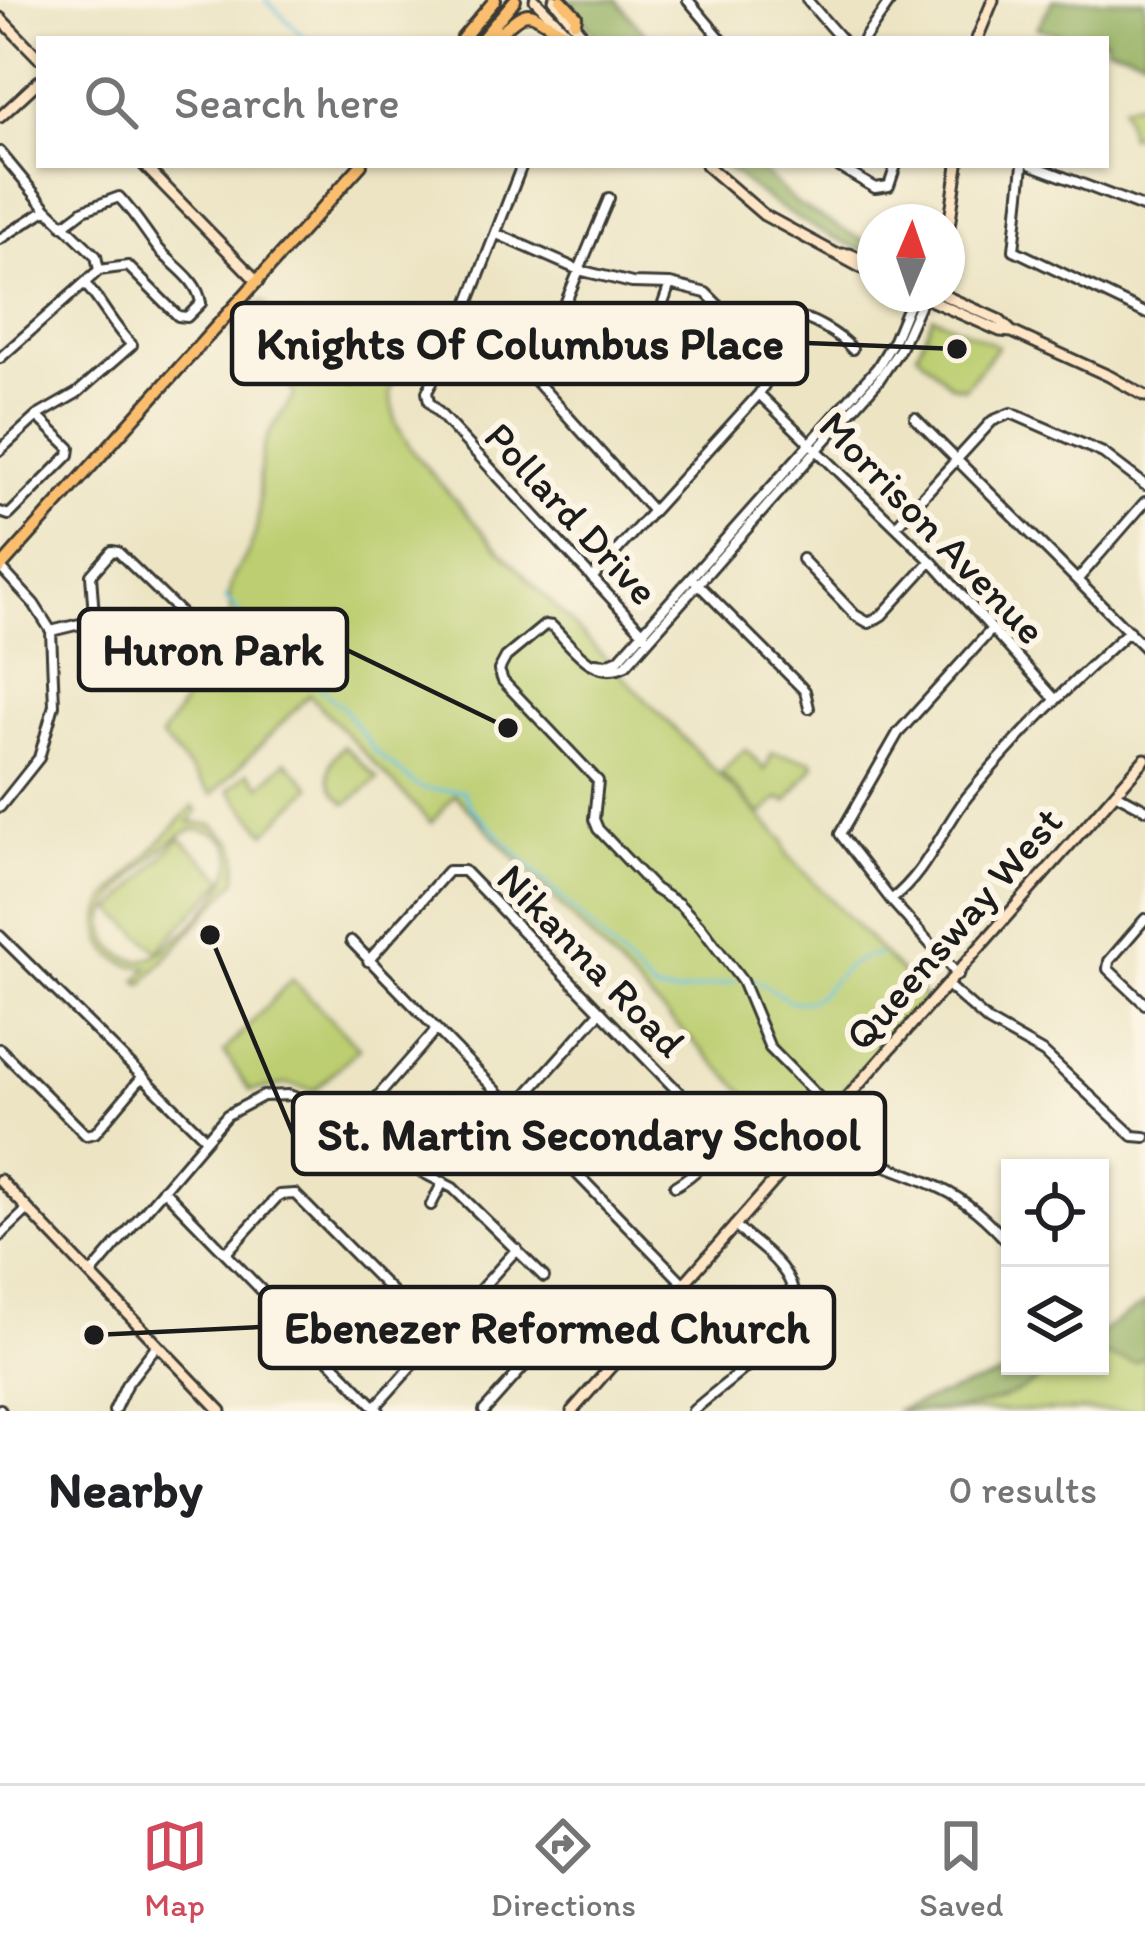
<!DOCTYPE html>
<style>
body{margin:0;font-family:Itim,sans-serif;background:#f2f2f2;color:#202124}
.controls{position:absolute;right:36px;bottom:36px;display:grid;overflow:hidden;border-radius:0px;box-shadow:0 3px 9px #0004}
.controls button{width:108px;height:108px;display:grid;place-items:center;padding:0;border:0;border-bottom:3px solid #e0e0e0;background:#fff;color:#202124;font:60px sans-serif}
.compass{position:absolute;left:857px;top:204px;width:108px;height:108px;border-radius:50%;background:#fff;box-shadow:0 3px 9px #0004;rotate:2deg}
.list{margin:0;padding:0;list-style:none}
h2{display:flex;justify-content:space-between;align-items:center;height:156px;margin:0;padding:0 48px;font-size:51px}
h2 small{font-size:39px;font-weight:400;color:#757577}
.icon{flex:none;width:66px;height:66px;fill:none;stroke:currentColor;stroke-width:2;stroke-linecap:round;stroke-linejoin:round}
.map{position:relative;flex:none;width:1145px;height:1411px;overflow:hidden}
.search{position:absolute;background:#fff;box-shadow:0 3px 9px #0004;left:36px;right:36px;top:36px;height:132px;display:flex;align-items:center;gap:30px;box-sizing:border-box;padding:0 42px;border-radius:0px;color:#757577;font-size:45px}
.sheet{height:372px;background:#fff}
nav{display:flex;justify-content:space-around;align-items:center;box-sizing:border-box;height:168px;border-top:3px solid #e0e0e0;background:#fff;font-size:33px;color:#757577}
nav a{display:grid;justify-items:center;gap:6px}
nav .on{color:#d1495b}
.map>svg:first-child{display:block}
.green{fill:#bcce71;stroke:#6c7546;stroke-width:3;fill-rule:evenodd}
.forest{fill:#95b163;stroke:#586640;stroke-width:3}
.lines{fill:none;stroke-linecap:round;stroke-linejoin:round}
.stream{stroke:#5fbfdd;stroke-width:3}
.street-casing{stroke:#3b3a35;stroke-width:14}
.secondary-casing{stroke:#3b3a35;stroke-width:15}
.primary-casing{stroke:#3b3a35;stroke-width:16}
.street{stroke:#fff;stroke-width:8}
.secondary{stroke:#fde5c5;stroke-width:9}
.primary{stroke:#fabe6e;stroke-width:10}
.labels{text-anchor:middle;stroke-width:12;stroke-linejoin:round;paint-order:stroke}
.street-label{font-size:42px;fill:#1c1c1c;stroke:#fcf5e5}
.leader{fill:none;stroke:#1c1c1c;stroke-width:4.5}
.callout-dot{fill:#1c1c1c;stroke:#fcf5e5;stroke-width:4.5}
.callout{fill:#fcf5e5;stroke:#1c1c1c;stroke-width:4.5}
.callout-label{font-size:45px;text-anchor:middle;font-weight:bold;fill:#1c1c1c}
</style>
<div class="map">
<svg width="1145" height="1411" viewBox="0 0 1145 1411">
<rect width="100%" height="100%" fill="#fcf5e5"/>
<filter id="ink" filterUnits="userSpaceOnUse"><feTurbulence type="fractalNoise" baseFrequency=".00833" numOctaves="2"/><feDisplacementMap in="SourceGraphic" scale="24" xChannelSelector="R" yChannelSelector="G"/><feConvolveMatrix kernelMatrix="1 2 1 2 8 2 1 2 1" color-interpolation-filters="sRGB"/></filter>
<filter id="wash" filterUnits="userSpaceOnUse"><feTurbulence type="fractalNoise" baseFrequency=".004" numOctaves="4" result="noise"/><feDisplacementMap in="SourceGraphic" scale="48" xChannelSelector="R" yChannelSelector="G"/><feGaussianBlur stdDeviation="2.7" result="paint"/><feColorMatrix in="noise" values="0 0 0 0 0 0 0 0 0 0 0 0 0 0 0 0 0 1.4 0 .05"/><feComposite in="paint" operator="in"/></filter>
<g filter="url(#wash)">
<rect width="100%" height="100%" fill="#ece4c3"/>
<!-- green -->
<path class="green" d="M1145,101v32l-16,3 -7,-30z
M262,301l86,87 14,-17 11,-26 25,14 -8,34 6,31 17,28 77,88 293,300 4,14 138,143 -128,147 -158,-156 -184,-193 -24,28 -122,-128 -97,100 -51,-58 73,-109c-15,-62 11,-51 22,-98 6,-26 1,-51 6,-76 3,-20 22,-42 32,-59l-6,-12 -57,-48z
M933,316l65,30 -33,42 -14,-3 -34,-32z
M344,746l34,33 -31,25c-23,-16 -24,-40 -3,-58z
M745,749l20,21 7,-17 40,8 2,4 -27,37 -8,-4 -18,17 -40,-42z
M286,761l25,26 -45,46 -37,-43 20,-18 12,14z
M193,806l5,5 -9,11 24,3 20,17 5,12 -1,26 -95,105 -5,-5 12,-13c-40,1 -62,-32 -42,-68zM195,829c97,10 -26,130 -53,131 -9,0 -18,-3 -25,-9 -12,-10 -15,-28 -8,-42 10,-22 63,-75 86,-80z
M180,838l45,41 -67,72 -45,-41z
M292,979l67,69 -44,42 -28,-6 -37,7 -26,-39z
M1145,1303v108h-250l133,-45h72v-33z"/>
<!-- forest -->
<path class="forest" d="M568,0h48l34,39h-52z
M1053,0h92v57l-39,-11v-7h-28l-41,-11z
M725,165h30l42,39 78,43v9c-56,-24 -106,-49 -150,-91z
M1145,1303v53l-10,7 -35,-9v-21z
M1028,1366h10v15c-50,30 -86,30 -143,30z"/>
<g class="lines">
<!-- stream -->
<path class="stream" d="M266,0l40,39
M225,597l27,30 12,6 29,29
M300,670l44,39 32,43 36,30 12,7 39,2 8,16 184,185 20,2 60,-13
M752,979c16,5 31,22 44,23 33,3 40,-46 83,-47"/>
</g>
</g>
<g filter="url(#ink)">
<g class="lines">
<defs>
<path id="street" d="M688,0l33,39
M807,0l34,39
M864,39l27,-39
M0,152l47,57 49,47 3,14 -99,88
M522,165l-66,170 -29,57 2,10 220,237
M836,165l39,23 14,-2 7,-21
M1023,165l-9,85 131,63
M1032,165l113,43
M609,198l-69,166 -3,18 115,128
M63,226l21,-16 35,-13c14,15 23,29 35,46 14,21 43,33 47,60l-14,14 -9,-1 -50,-50 -29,4
M497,234l82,36 53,13 38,1 36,9 64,64v18l-11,19 -167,184
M0,239l47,-30
M758,341c9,-6 22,-21 33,-23 16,-5 51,19 61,31
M656,378l-12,-21 26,-73
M759,394l172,167 124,138
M915,418l230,230
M0,450l37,-34 40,-23 55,-48c-19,-18 -28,-40 -46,-60
M0,512l9,3 60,-60 1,-7 -33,-32
M896,526l96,-105 19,-8 92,40 42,32
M112,551l6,1 68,66 -32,59 -11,-1 -7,-5 -41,-42 -4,-54z
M802,559l53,56 14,8 13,-8 49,-54
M0,567l34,37 17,27 3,74 -15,53 -39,49
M1078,579l67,-77
M696,582l109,109 4,17
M51,631l41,-10
M595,663l12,1 12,-5 258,-291 17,-28 19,-46
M1115,793l30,16
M891,900c36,-28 49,-68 76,-103 49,-61 105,-114 162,-166
M1145,919l-36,42 -1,8 37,35
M0,936l205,202
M351,941l332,342
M368,961l80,-90h16l231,238 23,16 4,11c-8,20 -28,39 -47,50
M958,975l-67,-75 -51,-66 58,-101 94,-104
M948,986l41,36 55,31 89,83 12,1
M0,1049l86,86 9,-2 48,-57
M513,1110l88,-99
M834,1113l-64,-65 -28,-67 -41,-54 -22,-23 -24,-15 -57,-60 -4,-10 4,-38 -95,-100 -4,-11 7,-13 39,-32 7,1c21,21 42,55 74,39l252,-284 22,-32 23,-52
M352,1126l83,-95
M820,1130c36,31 81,38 122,59 27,13 49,34 68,56
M163,1189l216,222
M431,1205l12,-23
M0,1236l28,-27
M226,1253l53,-58 16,-1 141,142
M92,1273l135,-158 36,-19 26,-1 39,14 53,42 72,37 91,89
M375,1407l142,-158
M0,1409l1,2
M114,1411l12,-26 31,-40
M484,1411l60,-67 36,-27
M693,1411c29,-28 122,-83 96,-131 -10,-21 -37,-40 -55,-54"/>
<path id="secondary" d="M535,0l38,39
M554,0l32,39
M0,18l39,40
M977,39l16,-39
M0,117l39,-36
M144,165l114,117
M706,165l58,50 111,60
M947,240l11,-75
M836,254h14l25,11
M916,294l84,37 12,1 97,44 36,20
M941,294l58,26 13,12
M0,1180l221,231
M572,1411l573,-652"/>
<path id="primary" d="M561,0l15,16 -1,6
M462,39l33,-39
M482,39l33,-39
M486,39l8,-1c42,-38 30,-24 73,-4
M0,568l361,-403"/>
</defs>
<!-- street casing -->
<use href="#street" class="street-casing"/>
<!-- secondary casing -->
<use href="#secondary" class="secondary-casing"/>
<!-- primary casing -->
<use href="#primary" class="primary-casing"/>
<!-- street -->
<use href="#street" class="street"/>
<!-- secondary -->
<use href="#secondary" class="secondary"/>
<!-- primary -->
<use href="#primary" class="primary"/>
</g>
</g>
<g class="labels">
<!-- street labels -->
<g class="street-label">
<text transform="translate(572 513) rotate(47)" y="15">Pollard Drive</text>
<text transform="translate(933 527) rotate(46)" y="15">Morrison Avenue</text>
<text transform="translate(953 928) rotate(-49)" y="15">Queensway West</text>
<text transform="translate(592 960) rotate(46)" y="15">Nikanna Road</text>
</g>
</g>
<!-- callouts -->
<path class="leader" d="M957 349L807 343M508 728L347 650M210 935L293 1134M94 1335L260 1327"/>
<g class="callout-dot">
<circle cx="957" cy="349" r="12"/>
<circle cx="508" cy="728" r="12"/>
<circle cx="210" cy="935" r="12"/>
<circle cx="94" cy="1335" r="12"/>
</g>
<g class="callout">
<rect x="232" y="303" width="575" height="81" rx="12"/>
<rect x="79" y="609" width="268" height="81" rx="12"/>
<rect x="293" y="1093" width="592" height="81" rx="12"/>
<rect x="260" y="1287" width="574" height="81" rx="12"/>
</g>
<g class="callout-label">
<text x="520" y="359">Knights Of Columbus Place</text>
<text x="213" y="665">Huron Park</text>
<text x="589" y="1150">St. Martin Secondary School</text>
<text x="547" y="1343">Ebenezer Reformed Church</text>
</g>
</svg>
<div class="controls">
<button><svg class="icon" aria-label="locate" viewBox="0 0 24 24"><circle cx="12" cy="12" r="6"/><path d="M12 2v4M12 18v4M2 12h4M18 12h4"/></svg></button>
<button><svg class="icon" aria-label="layers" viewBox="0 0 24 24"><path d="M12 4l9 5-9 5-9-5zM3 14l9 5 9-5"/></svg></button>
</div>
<svg class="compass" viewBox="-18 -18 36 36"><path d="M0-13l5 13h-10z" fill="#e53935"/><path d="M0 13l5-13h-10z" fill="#757577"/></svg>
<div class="search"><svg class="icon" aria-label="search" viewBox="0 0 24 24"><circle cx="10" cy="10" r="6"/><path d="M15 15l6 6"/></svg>Search here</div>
</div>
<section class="sheet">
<h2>Nearby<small>0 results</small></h2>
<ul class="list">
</ul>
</section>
<nav>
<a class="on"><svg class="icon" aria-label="map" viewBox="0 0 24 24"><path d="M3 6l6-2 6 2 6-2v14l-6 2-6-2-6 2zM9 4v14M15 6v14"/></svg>Map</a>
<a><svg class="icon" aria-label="directions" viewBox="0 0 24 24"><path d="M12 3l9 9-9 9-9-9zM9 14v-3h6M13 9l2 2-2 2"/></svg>Directions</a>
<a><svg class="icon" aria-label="saved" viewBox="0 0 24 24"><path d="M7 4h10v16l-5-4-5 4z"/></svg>Saved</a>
</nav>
